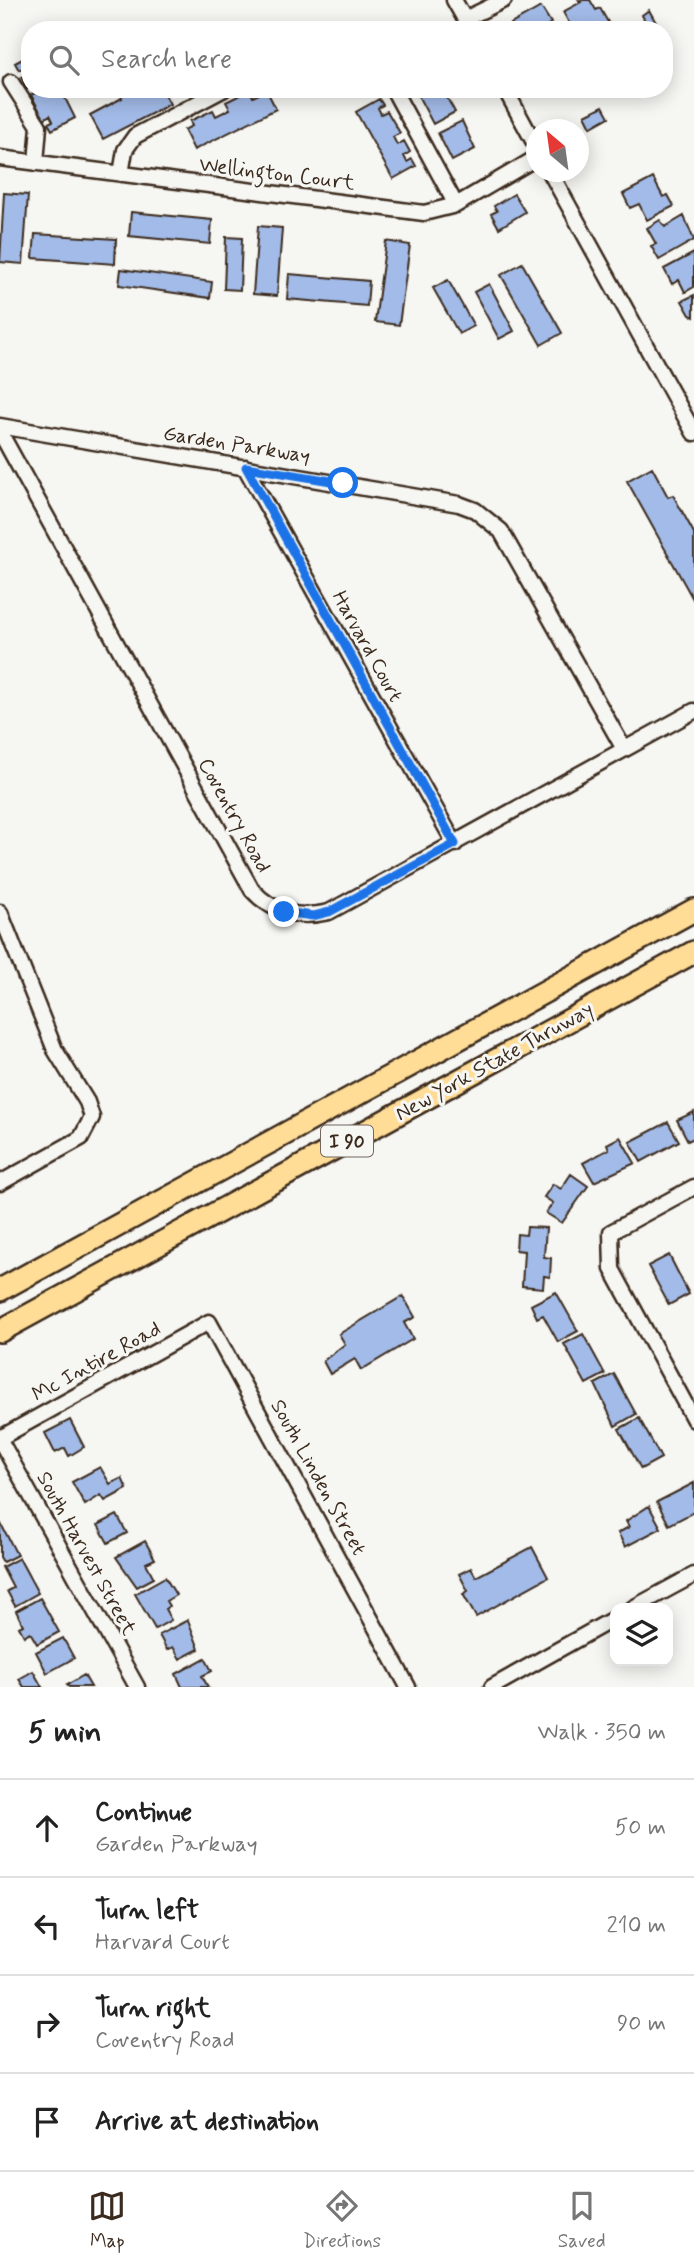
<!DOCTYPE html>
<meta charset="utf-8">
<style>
body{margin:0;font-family:Mynerve,sans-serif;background:#f6f6f6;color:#222}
.controls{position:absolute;right:21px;bottom:21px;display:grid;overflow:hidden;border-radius:14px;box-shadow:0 4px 18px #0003}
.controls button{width:63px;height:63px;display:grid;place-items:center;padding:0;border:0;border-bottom:2px solid #e0e0e0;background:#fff;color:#222;font:35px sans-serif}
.compass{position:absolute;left:526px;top:119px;width:63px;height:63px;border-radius:50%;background:#fff;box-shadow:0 4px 18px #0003;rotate:331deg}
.stop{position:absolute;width:21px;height:21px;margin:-16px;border:5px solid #1a73e8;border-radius:50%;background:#fff}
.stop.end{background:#1a73e8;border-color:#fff;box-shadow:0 2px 7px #0008}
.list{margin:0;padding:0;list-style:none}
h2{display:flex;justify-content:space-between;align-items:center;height:91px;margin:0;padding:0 28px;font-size:30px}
h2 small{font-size:23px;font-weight:400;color:#767676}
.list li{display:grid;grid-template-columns:46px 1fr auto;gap:21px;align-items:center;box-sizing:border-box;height:98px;padding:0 28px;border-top:2px solid #e0e0e0}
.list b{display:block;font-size:26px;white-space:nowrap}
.list p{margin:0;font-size:23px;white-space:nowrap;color:#767676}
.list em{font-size:23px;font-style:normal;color:#767676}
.icon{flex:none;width:38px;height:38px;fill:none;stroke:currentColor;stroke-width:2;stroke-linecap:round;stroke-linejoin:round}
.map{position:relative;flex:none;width:694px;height:1687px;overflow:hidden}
.search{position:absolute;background:#fff;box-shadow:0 4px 18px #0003;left:21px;right:21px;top:21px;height:77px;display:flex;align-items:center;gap:18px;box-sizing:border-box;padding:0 24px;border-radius:28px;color:#767676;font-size:26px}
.sheet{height:483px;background:#fff}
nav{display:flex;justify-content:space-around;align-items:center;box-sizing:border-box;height:98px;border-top:2px solid #e0e0e0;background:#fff;font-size:19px;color:#767676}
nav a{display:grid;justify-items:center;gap:4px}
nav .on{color:#3b2a1e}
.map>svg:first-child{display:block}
.building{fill:#a2bbe8;stroke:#3b2a1e;stroke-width:2}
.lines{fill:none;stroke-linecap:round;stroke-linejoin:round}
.minor-casing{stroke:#3b2a1e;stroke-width:19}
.highway-casing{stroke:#3b2a1e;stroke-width:26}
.minor{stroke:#f6f6f2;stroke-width:14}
.highway{stroke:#ffdd96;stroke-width:21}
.route{stroke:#1a73e8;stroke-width:9}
.labels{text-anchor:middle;stroke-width:6;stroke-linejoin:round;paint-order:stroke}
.shield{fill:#f6f6f2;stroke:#73675e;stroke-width:2}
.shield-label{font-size:19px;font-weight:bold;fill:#3b2a1e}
.street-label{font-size:21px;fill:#3b2a1e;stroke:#f6f6f2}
</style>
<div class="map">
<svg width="694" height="1687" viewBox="0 0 694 1687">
<rect width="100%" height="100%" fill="#f6f6f2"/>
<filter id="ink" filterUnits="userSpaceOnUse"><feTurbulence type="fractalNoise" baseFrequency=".0143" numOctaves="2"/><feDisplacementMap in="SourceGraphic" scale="14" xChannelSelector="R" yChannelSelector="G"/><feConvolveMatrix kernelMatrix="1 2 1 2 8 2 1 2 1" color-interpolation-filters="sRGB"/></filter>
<g filter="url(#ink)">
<!-- building -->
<path class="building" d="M579,0h11l6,10 4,-2 9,16 -11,6h-7l-3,-6 -15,6 -10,-18 18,-10z
M541,7l10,16 -11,7h-26l-3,-6z
M649,10l11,20h-32l17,-9 -3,-6z
M30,55v33l-3,1 -6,-12 6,-4 -3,-6 -5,3 -4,-7z
M36,89h30l-4,3 13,26 -23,12 -4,-7 5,-2 -3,-6 -6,4 -13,-24 6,-3z
M125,89h37l8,15 -67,35 -13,-24 32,-17 -3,-5z
M257,89h9l10,20 -82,41 -10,-20 8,-4 -2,-5 23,-11 3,6 14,-7 -4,-7 24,-12 3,7 6,-3z
M442,89l13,23 -22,12 -18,-34z
M379,99l4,6 -5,3 3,6 6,-3 13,22 -7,4 4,8 7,-4 6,11 -6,4 3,6 5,-3 4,7 -23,13 -37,-67z
M603,106l6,11 -18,10 -6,-12z
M462,121l13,28 -23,12 -14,-28z
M653,178l10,19 5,-2 6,11 -27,14 -8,-16 -9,4 -7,-14z
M4,193l24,2 -5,69 -23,-2z
M514,194l11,18 -26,16 -8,-14 6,-3 -3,-5z
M131,212l81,8 -2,24 -81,-8z
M684,216l10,24 -35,20 -8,-14 5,-2 -9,-16 13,-8 5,7z
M258,226l24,2 -5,68 -24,-2z
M35,234l81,5 -1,25 -82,-6z
M226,237l16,1 -2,52 -16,-1z
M386,241l24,4 -11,80 -24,-3z
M694,253v34l-9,5 -6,-12 -7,4 -8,-15z
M522,263l40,70 -21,12 -40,-70z
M121,269l91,13 -2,16 -91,-13z
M289,274l80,7 -2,25 -80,-7z
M448,280l26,46 -15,8 -26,-46z
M489,284l25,47 -15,8 -25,-47z
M694,295v22l-4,-2 -8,-14z
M652,467l16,30 5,-2 21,38v68l-67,-120z
M694,1112v26l-6,3 -11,-21z
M668,1122l11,19 -38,21 -11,-20z
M620,1137l15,26 -41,19 -11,-19 26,-14 -2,-5z
M571,1174l17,12 -26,37 -16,-10 7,-10 -9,-6 9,-13 8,5z
M527,1227l19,1 -2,29 7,1 -1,19 -6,-1 -1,12 -21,-2 2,-35 -8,-1 1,-16 9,1z
M669,1255l20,39 -20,11 -21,-39z
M556,1292l22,39 -20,11 -15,-27 -6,3 -6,-13z
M403,1296l12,21 -11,6 9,16 -52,31 -6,-11 -25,15 -7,-13 22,-17 -6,-10z
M583,1334l22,40 -19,10 -22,-40z
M614,1374l22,40 -21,12 -20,-42z
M639,1418l22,40 -20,11 -22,-40z
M70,1420l14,27 -15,9 -4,-8 -10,5 -10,-20z
M100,1467l10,17 12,-6 5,11 -22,12 -4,-6 -16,10 -13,-23z
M694,1483v29l-25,13 -12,-23z
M649,1506l12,22 -36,19 -7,-14 11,-6 -3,-6z
M117,1515l10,18 -19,10 -10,-18z
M0,1522l17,33 -14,7 -3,-5z
M145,1541l10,18 -9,4 8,15 -17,9 -21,-30z
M532,1547l16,30 -72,40 -13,-23 5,-3 -9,-17 12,-6 5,9z
M19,1558l19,35 -23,13 -8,-15 6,-3 -11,-21z
M165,1577l11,18 -10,6 3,5 -4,3 6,11 -16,9 -20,-35z
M40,1598l19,34 -22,12 -7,-12 -6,4 -5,-9 4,-2 -7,-14z
M188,1620l11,29 -19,10 -7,-12 -6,3 -8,-15z
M63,1638l11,20 -27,15 -11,-21z
M205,1658l7,13 -10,5 6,11h-26l-6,-13z
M33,1671l9,16h-18l-5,-8z
M84,1675l7,12h-22l-2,-2z"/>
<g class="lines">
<defs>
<path id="minor" d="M454,0l17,30
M465,19l39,-19
M11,82l28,44 -3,37
M393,89l63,116
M505,89l31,57
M0,158l424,55 32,-8 80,-47
M550,172l144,261
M121,174l4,-24 10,-14 89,-47
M0,426l459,78 16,6 26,21 123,218
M0,432l252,458c22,24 47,29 77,22l365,-201
M245,467l210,377
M0,912l55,138 32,52 5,15 -11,21 -81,45
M694,1187l-83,45 1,37 82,151
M0,1438l209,-116 199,365
M0,1440l137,247
M633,1608l61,-33
M492,1687l123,-69"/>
<path id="highway" d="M0,1290l694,-380
M0,1331l694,-379"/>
</defs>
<!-- minor casing -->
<use href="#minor" class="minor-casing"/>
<!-- highway casing -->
<use href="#highway" class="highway-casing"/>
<!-- minor -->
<use href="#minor" class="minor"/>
<!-- highway -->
<use href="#highway" class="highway"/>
</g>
</g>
<g class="lines" filter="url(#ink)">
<!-- route -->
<path class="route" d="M284,912l29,4 16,-4 126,-68 -209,-377 97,16"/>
</g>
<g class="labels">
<!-- shield labels -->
<rect class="shield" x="321" y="1125.5" width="52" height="31" rx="5"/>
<g class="shield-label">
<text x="347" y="1148">I 90</text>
</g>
<!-- street labels -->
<g class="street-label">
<text transform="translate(277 173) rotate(7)" y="7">Wellington Court</text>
<text transform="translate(237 444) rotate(9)" y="7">Garden Parkway</text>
<text transform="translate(368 646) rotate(61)" y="7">Harvard Court</text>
<text transform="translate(235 815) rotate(61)" y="7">Coventry Road</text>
<text transform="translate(494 1061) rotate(-29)" y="7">New York State Thruway</text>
<text transform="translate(96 1361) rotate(-29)" y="7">Mc Intire Road</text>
<text transform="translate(319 1477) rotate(61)" y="7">South Linden Street</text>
<text transform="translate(87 1553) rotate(61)" y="7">South Harvest Street</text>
</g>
</g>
</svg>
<div class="controls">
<button><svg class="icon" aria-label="layers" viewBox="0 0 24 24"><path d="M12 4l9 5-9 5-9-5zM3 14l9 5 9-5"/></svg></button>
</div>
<svg class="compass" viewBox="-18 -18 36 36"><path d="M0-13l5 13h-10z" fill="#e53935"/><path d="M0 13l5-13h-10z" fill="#767676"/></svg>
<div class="stop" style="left:343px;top:483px"></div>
<div class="stop end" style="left:284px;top:912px"></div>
<div class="search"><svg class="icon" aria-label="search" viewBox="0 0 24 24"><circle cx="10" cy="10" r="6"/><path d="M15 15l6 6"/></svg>Search here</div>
</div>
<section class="sheet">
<h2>5 min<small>Walk · 350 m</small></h2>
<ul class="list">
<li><svg class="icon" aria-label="ahead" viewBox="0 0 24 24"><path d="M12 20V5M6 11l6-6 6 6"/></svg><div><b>Continue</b><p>Garden Parkway</p></div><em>50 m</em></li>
<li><svg class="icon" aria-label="left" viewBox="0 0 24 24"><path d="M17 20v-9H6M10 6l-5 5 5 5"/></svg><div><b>Turn left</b><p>Harvard Court</p></div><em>210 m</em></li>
<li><svg class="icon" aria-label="right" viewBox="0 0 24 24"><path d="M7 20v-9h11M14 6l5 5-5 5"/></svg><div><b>Turn right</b><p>Coventry Road</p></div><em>90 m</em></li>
<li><svg class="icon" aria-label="arrive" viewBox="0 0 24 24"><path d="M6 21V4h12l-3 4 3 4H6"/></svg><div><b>Arrive at destination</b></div></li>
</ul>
</section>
<nav>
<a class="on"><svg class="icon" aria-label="map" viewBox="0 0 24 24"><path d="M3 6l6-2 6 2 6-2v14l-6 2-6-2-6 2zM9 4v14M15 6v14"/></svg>Map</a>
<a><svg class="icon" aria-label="directions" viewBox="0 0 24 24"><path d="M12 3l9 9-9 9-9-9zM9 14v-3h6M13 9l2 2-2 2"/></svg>Directions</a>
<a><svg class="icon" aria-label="saved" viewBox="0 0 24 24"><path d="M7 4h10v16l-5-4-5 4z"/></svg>Saved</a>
</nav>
